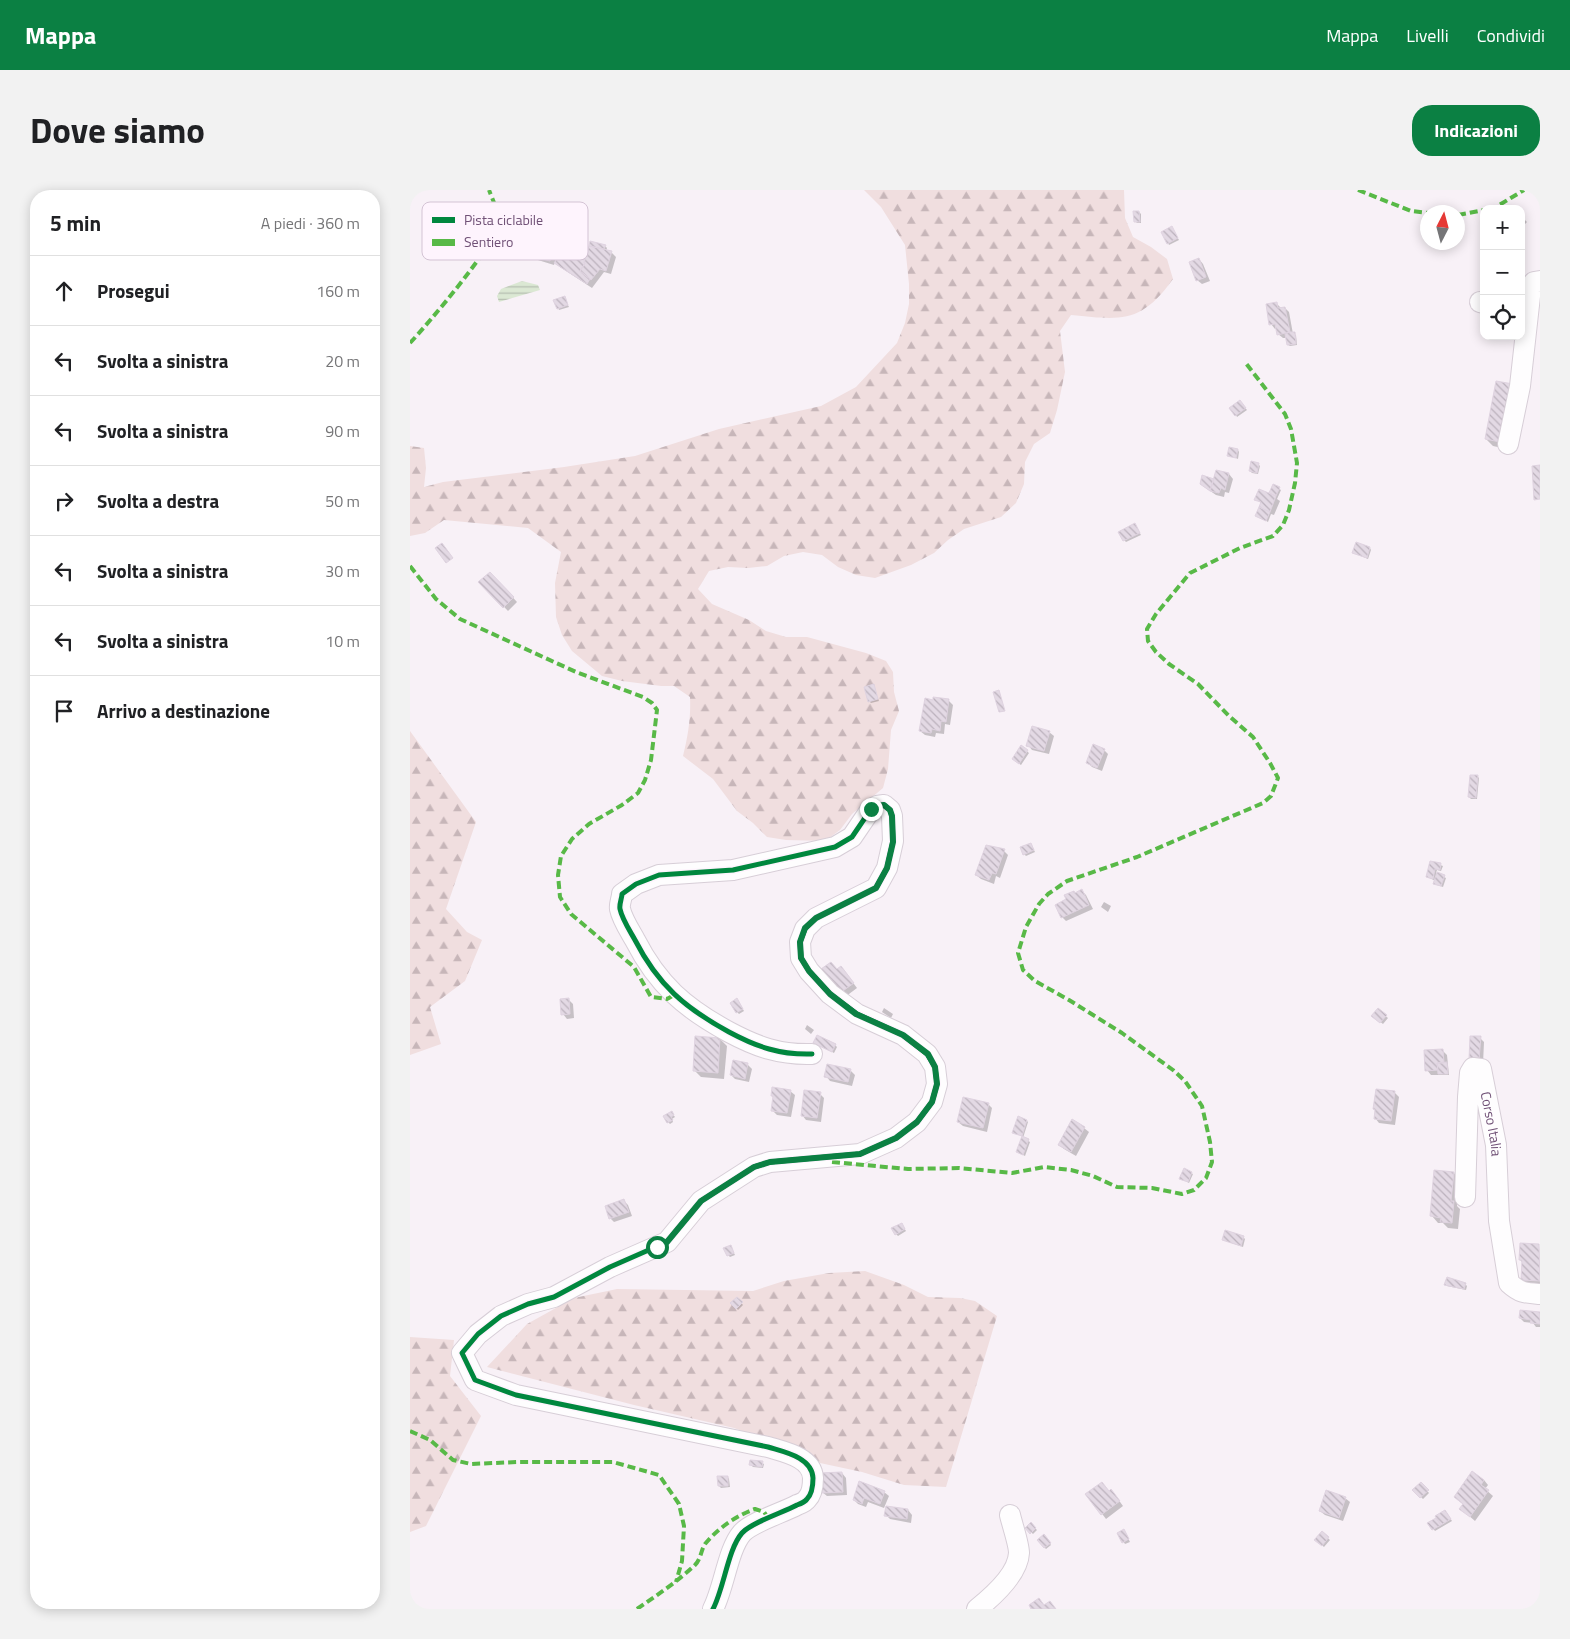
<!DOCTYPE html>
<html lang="it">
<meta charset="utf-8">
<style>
body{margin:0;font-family:"Titillium Web",sans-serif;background:#f2f2f2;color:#202124}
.controls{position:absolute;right:15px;top:15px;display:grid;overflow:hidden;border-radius:10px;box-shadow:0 2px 12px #0003}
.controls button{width:45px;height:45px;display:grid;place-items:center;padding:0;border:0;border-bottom:1px solid #e0e0e0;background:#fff;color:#202124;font:25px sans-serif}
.compass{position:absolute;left:1010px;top:15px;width:45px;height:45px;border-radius:50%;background:#fff;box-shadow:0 2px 12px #0003;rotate:6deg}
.stop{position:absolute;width:15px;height:15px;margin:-11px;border:4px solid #0b8043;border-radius:50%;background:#fff}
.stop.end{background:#0b8043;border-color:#fff;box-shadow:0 1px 5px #0008}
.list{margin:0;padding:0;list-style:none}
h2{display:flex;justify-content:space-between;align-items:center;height:65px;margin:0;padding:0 20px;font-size:21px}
h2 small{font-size:16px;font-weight:400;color:#757577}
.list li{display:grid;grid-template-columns:32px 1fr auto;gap:15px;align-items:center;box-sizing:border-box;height:70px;padding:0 20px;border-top:1px solid #e0e0e0}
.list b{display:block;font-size:19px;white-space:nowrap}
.list em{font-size:16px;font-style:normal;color:#757577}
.icon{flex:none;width:28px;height:28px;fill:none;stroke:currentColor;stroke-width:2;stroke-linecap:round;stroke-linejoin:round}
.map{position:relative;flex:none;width:1130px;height:1419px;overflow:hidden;border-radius:20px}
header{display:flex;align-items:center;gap:30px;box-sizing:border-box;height:70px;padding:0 25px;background:#0b8043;color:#fff}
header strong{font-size:24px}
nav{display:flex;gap:28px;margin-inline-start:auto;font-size:18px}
.intro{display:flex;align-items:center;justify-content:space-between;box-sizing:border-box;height:120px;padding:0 30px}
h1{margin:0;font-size:35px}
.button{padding:12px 22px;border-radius:20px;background:#0b8043;color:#fff;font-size:18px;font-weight:700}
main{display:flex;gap:30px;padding:0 30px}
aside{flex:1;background:#fff;border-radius:20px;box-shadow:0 2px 12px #0003}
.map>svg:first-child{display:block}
.forest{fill:url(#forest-firs)}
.water{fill:url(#water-rules)}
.shadow{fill:#0003}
.building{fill:url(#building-back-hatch);stroke:#dfd3e0}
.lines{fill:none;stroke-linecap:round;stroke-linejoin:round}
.minor-casing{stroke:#d7ced7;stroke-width:22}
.minor{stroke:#fefdfe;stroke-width:20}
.quiet{stroke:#58b947;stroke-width:4;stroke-dasharray:8 4;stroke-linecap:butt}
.cycleway-casing{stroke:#fef4fd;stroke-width:8}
.cycleway{stroke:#00873e;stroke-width:5}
.route{stroke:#0b8043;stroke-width:6}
.labels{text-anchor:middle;stroke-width:4;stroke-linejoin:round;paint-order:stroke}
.street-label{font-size:14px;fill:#705176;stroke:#fef4fd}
.key{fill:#fef4fd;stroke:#d3c3d4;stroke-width:1}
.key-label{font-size:14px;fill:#705176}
</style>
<header>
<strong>Mappa</strong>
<nav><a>Mappa</a><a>Livelli</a><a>Condividi</a></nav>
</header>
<div class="intro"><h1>Dove siamo</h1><a class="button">Indicazioni</a></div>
<main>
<aside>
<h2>5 min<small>A piedi · 360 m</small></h2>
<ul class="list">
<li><svg class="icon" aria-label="ahead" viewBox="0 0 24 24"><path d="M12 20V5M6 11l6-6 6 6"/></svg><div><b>Prosegui</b></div><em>160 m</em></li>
<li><svg class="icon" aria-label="left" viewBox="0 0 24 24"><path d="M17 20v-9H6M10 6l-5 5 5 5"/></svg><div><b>Svolta a sinistra</b></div><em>20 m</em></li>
<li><svg class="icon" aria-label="left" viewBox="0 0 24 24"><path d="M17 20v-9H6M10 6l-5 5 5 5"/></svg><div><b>Svolta a sinistra</b></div><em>90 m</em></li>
<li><svg class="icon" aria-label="right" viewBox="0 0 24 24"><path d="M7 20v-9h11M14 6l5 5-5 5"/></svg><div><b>Svolta a destra</b></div><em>50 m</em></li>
<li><svg class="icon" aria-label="left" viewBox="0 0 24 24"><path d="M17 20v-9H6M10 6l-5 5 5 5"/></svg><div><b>Svolta a sinistra</b></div><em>30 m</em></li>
<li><svg class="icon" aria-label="left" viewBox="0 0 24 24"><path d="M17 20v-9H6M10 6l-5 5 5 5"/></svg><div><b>Svolta a sinistra</b></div><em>10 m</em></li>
<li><svg class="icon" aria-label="arrive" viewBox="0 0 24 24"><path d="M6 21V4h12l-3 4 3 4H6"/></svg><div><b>Arrivo a destinazione</b></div></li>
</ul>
</aside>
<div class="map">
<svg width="1130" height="1419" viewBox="0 0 1130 1419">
<defs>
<pattern id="forest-firs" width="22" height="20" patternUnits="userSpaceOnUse" patternTransform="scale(1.25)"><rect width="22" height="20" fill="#f0dedf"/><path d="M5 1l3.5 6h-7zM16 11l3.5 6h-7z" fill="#c7b6b9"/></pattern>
<pattern id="water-rules" width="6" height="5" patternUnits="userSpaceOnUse" patternTransform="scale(1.25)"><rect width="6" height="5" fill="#dbe8d3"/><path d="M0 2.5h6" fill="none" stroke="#b6beb0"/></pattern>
<pattern id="building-back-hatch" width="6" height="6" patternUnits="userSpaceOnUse" patternTransform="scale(1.25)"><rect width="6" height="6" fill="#e3d9e4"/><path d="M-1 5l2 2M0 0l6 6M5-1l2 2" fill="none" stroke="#bcb2bd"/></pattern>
</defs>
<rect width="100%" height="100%" fill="#f8f1f7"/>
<!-- forest -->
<path class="forest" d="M454,0h260l1,28 8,19 18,10 16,12 6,20c-32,45 -52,41 -102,36l-11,16 5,41 -8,38 -7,23 -16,11 -9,18 -1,22 -8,19 -15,14 -37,12 -16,11 -14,13 -23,12 -36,13 -19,-3 -18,-8 -16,-12 -19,-3 -19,4 -17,10 -19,2 -20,-1 -19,4 -11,18 14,15 37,16 17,11 20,6h21l59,16 20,8 7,11 1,20 5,19 -8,19 -3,39 -5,19 -31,26 -12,16 -15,11 -39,-1 -19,-3 -14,-14 -16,-12 -24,-32 -30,-23c5,-20 8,-38 7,-59l-16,-11h-13l-39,-5 -20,-5 -30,-25 -10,-16 -6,-18 -1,-34 6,-31 -33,-24 -84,-8 -19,13 -15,3v-90l14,2 2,20 -2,19 19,-5 121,-15 71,-11 84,-27 102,-23 35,-19 41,-44 8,-20 4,-19v-20l-4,-39 -24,-38z
M0,541l66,91 -30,87 21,23 15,8 -17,41 -35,26 11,37 -31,11z
M455,1081l39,14 24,12 32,1 15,3 22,15 -51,171 -42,-2 -42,-13 -42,-9 -31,-15 -55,-20 -100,-23 -147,-38 40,-43 47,-26 43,-9 136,2 31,-10 45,-8z
M0,1147l44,3 -4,36 31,40 -55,110 -16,6z"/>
<!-- water -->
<path class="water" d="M112,91l16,4 2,5 -41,12 -2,-6 4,-7z"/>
<!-- shadow -->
<path class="shadow" d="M729,22l2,2v9h-4l-2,-2z
M1111,26l6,6 -6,6z
M127,35l2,2 -2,9 2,3 -2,8 15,3 5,5 -3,10 -42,-13 -4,-4 21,-15z
M762,38l7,12 -10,5 -1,-2z
M181,52l14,4 2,2 -1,3 5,1 5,5 -5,17 -7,-2 -12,16 -32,-21 -5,-4 27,-4 4,1z
M789,69l4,5 7,17 -8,3 -5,-4z
M154,107l5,10 -10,3 -1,-2z
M867,114l4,4h4l4,4 4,22 3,1 1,10 -7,1 -2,-1 -1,-7h-4l-5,-4 -1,-6 -2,1 -4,-5z
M1087,192l10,67 -14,-3 -7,-7z
M832,214l5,6 -10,7 -1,-2z
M828,260l1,2 -1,7 -9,-4z
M848,274l2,2 -2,8 -6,-1 -2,-2z
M807,281l12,3 4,5 -4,14 -4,-1 -1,5 -8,-2 -13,-9 11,-6z
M864,296l7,4 -4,9 3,2 -6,14 -3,-1 -3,8 -11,-6 5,-12 -6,-5 14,-4z
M726,336l5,9 -15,7 -2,-2z
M960,358l1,2 -3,9 -14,-6z
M80,383l27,29 -9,9 -28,-29z
M463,496l6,15 -8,2 -2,-2z
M538,510l5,5 -3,20 -5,-1 -1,10 -8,-1 -1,4 -10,-2 -5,-4 14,-30z
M639,542l5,4 -5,18 -17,-4 -4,-5z
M612,557l7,6 -8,12 -6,-4z
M694,560l4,4 -6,17 -10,-4 -4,-4z
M1067,586l2,2 -2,21h-6l-2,-2z
M621,654l4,8 -9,4 -2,-2z
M594,661l4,4 -8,23 -4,-2 -2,8 -13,-5 -5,-4z
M1021,672l12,4 -2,5 -4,-1 -1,3 10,5 -3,9 -6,-2 -2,-2 1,-2 -9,-4z
M672,701l4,4 7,14 -27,12 -4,-4z
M694,712l7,4 -3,6 -7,-5z
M427,780l8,2 12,16 -12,9 -4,-5z
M158,809l5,5 1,14 -7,1 -4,-5z
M329,812l5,9 -5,3 -2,-2z
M474,818l9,6 -2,4 -9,-6z
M968,820l10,8 -5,6 -10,-8z
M397,835l7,5 -3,4 -6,-5z
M1070,848l4,4 -1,22 -9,-1z
M310,849l7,7 -3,33 -23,-2 -7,-7z
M405,853l20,2 2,2 -3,6z
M1032,860l5,5 2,20h-18l-4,-5z
M338,875l4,4 -3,13 -14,-3 -4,-4z
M440,880l5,5 -3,11 -22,-5 -4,-5z
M380,901l5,4 -4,22 -14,-2 -5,-5 2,-12 -2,-2z
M985,903l4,4 -4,28 -16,-2 -4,-5z
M410,904l4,4 -3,24 -15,-2 -4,-5z
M578,914l4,4 -5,24 -24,-6 -5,-4z
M262,923l3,4 -3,2 1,3 -3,2 -2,-2z
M617,931l1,1 -5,16 7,4 -5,14 -6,-3 4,-16 -9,-5z
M674,938l5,4 -13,24 -12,-7 -5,-4z
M781,983l2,1 -4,9 -8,-5z
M1044,983l6,7 -3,26 3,3 -2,20 -10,-1 -5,-5h-5l-6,-7z
M214,1011l4,4 4,11 -18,6 -4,-4z
M493,1036l3,5 -8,5 -2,-2z
M833,1047l2,2 -2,8 -20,-7z
M1129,1055l1,40 -13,-1 -4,-4v-17l-3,-3z
M321,1057l4,8 -5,2 -2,-2z
M1055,1094l2,2 -1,4 -19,-4 -1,-1z
M327,1108l6,7 -5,5 -6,-7z
M1130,1123v14h-4l-3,-4 -9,-1 -4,-4z
M352,1273l2,1 -1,4 -10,-1 -2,-2z
M432,1283l4,5 1,17 -20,1 -5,-4z
M318,1287l1,2 1,8 -9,1 -2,-2z
M1074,1290l4,5 -3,4 8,7 -18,25 -14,-12 3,-4 -9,-8z
M1011,1294l8,9 -6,6 -9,-9z
M474,1302l5,4 -5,12 -16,-6 -2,5 -8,-3 -4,-4z
M699,1302l6,3 8,11 -17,13 -19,-25z
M935,1308l5,4 -7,19 -18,-6 -5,-4z
M498,1320l4,5 -1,8 -21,-4 -4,-4z
M1037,1323l5,8 -17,10 -6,-8z
M621,1334l6,6 -4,4 -6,-6z
M715,1342l5,10 -5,2 -7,-11z
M912,1343l8,7 -6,7 -8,-7z
M636,1348l5,7 -5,4 -1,-1z"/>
<!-- building -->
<path class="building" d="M723,21h6l1,11h-6z
M762,36l6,12 -11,6 -6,-12z
M180,51l16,4 -2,4 -15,-3z
M123,54l20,5 -3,12 -20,-5z
M179,56l23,5 -6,20 -6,-2 -9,11 -11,-9 5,-8h-1z
M152,62l10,8 3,-4 5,3 1,-2 4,1 -1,5h1l-5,8 10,8 -3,5 -33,-21z
M789,68l7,19 -10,4 -7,-19z
M155,106l3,9 -11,4 -4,-9z
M867,112l1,6 7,-1 5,25 -13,3 -2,-11 -6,1 -3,-21z
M880,142h5l1,12 -9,1 -2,-11z
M1086,191l17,3 -13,58 -15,-3z
M830,210l6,8 -11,8 -6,-8z
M819,257l9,2 -2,9 -9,-2z
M841,271l8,2 -2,10 -8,-2z
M1130,275v34l-6,1 -2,-34z
M806,280l13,3 -4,17 -4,-2 -2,5 -9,-2z
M792,285l12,4 -4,12 -10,-7z
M863,294l7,3 -4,9 -7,-3z
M849,299l17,7 -6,16 -11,-5 2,-5 -7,-2z
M849,317l11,5 -4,9 -11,-5z
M725,333l5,10 -17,8 -5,-9z
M946,352l14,5 -3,11 -15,-5z
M32,353l11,15 -7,5 -11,-15z
M80,382l24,25 -11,11 -25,-26z
M464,494l4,15 -10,3 -4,-15z
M589,500l6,21 -6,1 -6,-20z
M523,507l16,2 -3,23 -5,-1 -1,10 -8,-2 -1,4 -12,-2 6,-33 8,2z
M622,536l18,5 -6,20 -18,-5z
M683,554l12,5 -8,19 -11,-5z
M611,555l7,5 -9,14 -7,-5z
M1060,585h8l-2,23 -8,-1z
M621,653l3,7 -11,5 -3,-8z
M576,655l19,4 -9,25 -4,-1 -3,7 -14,-5z
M1020,671l11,2 -1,7 -5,-1 -2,10 -7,-2z
M1027,682l8,3 -4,11 -8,-2z
M672,699l7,16 -28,13 -6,-13 11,-6 -2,-4 10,-4 1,2z
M421,772l6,7 4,-3 13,17 -14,10 -19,-24z
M159,808l1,16 -9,1 -1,-16z
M327,808l6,11 -7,4 -6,-10z
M968,818l9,7 -7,8 -9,-7z
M407,845l19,9 -4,8 -19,-9z
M285,846l25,2 -2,35 -25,-2z
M1060,846h11l-2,24h-10z
M1033,859l1,14h-7l1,7 -13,1 -1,-21z
M323,870l15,3 -3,16 -15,-4z
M1037,872l1,12h-10l-1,-11z
M417,874l24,5 -3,13 -24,-5z
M362,897l19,3 -4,23 -16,-2 2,-15h-2z
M966,899l19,2 -4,30 -17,-2 1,-9 -2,-1z
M394,900l17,2 -4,26 -16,-2z
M553,907l26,6 -6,25 -26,-6z
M262,921l2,4 -3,2 2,3 -6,3 -4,-7z
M608,926l9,4 -5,16 -10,-3z
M662,929l13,8 -14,25 -13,-7z
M612,946l7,3 -6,16 -7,-3z
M774,978l8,4 -4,10 -9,-3z
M1024,980l20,2 -3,29h3l-2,22 -12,-1 1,-4 -11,-2z
M214,1009l5,13 -20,7 -4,-13z
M492,1033l3,6 -10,6 -4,-7z
M815,1040l19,6 -3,10 -19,-6z
M1110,1053l19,1 1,37 -19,-1 1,-20h-3z
M321,1055l3,8 -7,3 -4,-8z
M1037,1087l19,6 -2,6 -20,-4z
M327,1107l6,5 -7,7 -6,-6z
M1110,1120l20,2v12l-10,-1 1,-3 -12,-2z
M340,1270l13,1 -1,6 -13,-2z
M1062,1281l12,9 -3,5 8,5 -19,27 -11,-8 4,-5 -9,-7z
M432,1282l1,20 -22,1 -1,-20z
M307,1286h11v10h-10z
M449,1291l26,10 -5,13 -16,-6 -2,6 -9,-4z
M692,1292l7,9 2,-2 9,12 -19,14 -16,-21z
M1011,1292l8,8 -9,8 -8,-8z
M916,1300l20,7 -7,21 -20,-7z
M476,1316l22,3 -1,10 -23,-3z
M1035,1320l6,9 -10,6 -6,-9z
M1026,1328l5,7 -9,5 -5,-7z
M621,1332l5,6 -6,6 -5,-6z
M714,1339l5,10 -7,4 -5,-10z
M912,1341l7,6 -7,9 -8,-6z
M634,1344l7,9 -7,5 -7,-8z
M629,1408l5,7 6,-4 6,8h-25l-2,-4z"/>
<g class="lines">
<defs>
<g id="minor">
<path d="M1070,112l4,1"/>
<path d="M1098,254l12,-58 11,-99 3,-5 6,-1"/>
<path id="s1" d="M1055,1007l3,-100 2,-24 3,-5 8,1 15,76 3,76 10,62c11,10 16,10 31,11"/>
<path d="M303,1419c11,-21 15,-60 29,-76 10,-11 40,-20 55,-28 3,-1 8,-3 10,-6 5,-5 6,-14 6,-21 -1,-21 -29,-26 -45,-31l-252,-52 -41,-15 -13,-27 16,-19 23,-18 27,-12 26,-7 56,-30 57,-25 34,-41 53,-34 16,-5 90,-8 36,-16 21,-16 15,-20 5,-18 -2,-17 -8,-13 -24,-19 -46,-21 -27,-20 -21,-23 -8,-13 -1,-16 5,-13 11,-11 60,-30 11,-20 6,-27 -1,-25 -2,-6 -6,-5 -7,1 -6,3 -19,28 -17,10 -102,23 -74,5 -23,9 -14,10c0,4 -3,10 -2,15 2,10 10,22 15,31 23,45 50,68 94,92 28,15 51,23 83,22"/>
<path d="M567,1419c15,-12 41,-35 42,-56 0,-9 -7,-29 -9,-38"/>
</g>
</defs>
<!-- minor casing -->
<use href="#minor" class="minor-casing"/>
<!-- minor -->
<use href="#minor" class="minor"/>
<!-- quiet -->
<path class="quiet" d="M948,0l53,21 17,2
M1079,19l7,-2 28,-17
M1048,25l26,-5
M0,153c17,-18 86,-99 89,-120 1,-8 -7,-25 -10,-33
M0,376l26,33 24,20 116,53 67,25 9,6 5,7 -6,50 -6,20 -7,13 -16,12 -33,19 -17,15 -11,17 -3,19 2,22 11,17 63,53 17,30 16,2 7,-4
M422,972l76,7 51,-1 53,5 32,-6 27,3 22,6 24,11 35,1 30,6 12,-4 12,-12 6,-16 -2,-20 -8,-36 -17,-25 -12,-11 -51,-37 -53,-33 -34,-19 -12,-11 -5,-17 8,-26 13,-23 9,-10 19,-13 70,-24 126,-54 8,-7 7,-18 -8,-15 -17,-26 -24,-21 -31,-32 -29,-20 -13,-12 -8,-11 -1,-12 9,-15 34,-41 50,-25 33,-12 10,-11 6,-15 6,-27 2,-20 -6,-34 -6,-15 -40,-52
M0,1241l20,9 23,20 18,4 48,-2h94l46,13 20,29 5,22 -2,35 -6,21
M227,1419c20,-14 40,-27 58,-44 6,-6 6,-15 10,-21 12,-15 32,-29 50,-35l9,3 5,7"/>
<defs>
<path id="cycleway" d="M303,1419c11,-21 15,-60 29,-76 10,-11 40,-20 55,-28 3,-1 8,-3 10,-6 5,-5 6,-14 6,-21 -1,-21 -29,-26 -45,-31l-252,-52 -41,-15 -13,-27 16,-19 23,-18 27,-12 26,-7 56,-30 57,-25 34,-41 53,-34 16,-5 90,-8 36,-16 21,-16 15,-20 5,-18 -2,-17 -8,-13 -24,-19 -46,-21 -27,-20 -21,-23 -8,-13 -1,-16 5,-13 11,-11 60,-30 11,-20 6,-27 -1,-25 -2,-6 -6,-5 -7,1 -6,3 -19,28 -17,10 -102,23 -74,5 -23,9 -14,10c0,4 -3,10 -2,15 2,10 10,22 15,31 23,45 50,68 94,92 28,15 51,23 83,22"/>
</defs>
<!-- cycleway casing -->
<use href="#cycleway" class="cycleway-casing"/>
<!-- cycleway -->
<use href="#cycleway" class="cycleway"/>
</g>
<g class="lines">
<!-- route -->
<path class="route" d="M247,1057l10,-5 34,-41 53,-34 16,-5 90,-8 36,-16 21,-16 15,-20 5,-18 -2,-17 -7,-13 -25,-19 -47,-21 -26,-20 -21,-23 -8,-13 -1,-16 5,-14 11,-10 60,-30 11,-20 6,-26 -1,-26 -2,-6 -6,-5 -7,1 -6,3"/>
</g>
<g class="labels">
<!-- street labels -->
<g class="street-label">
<text dy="5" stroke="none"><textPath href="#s1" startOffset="194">Corso Italia</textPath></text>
</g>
</g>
<!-- legend -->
<rect x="12" y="12" width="166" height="58" rx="8" class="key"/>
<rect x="22" y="27" width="23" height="6" fill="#00873e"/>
<rect x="22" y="49" width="23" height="7" fill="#58b947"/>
<g class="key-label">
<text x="54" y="35">Pista ciclabile</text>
<text x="54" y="57">Sentiero</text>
</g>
</svg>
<div class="controls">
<button>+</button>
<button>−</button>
<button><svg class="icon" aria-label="locate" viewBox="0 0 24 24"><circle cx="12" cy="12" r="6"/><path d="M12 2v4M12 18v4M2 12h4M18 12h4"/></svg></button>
</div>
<svg class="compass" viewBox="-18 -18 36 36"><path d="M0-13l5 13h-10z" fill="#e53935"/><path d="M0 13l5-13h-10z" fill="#757577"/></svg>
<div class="stop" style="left:247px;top:1057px"></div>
<div class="stop end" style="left:461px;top:619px"></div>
</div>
</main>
